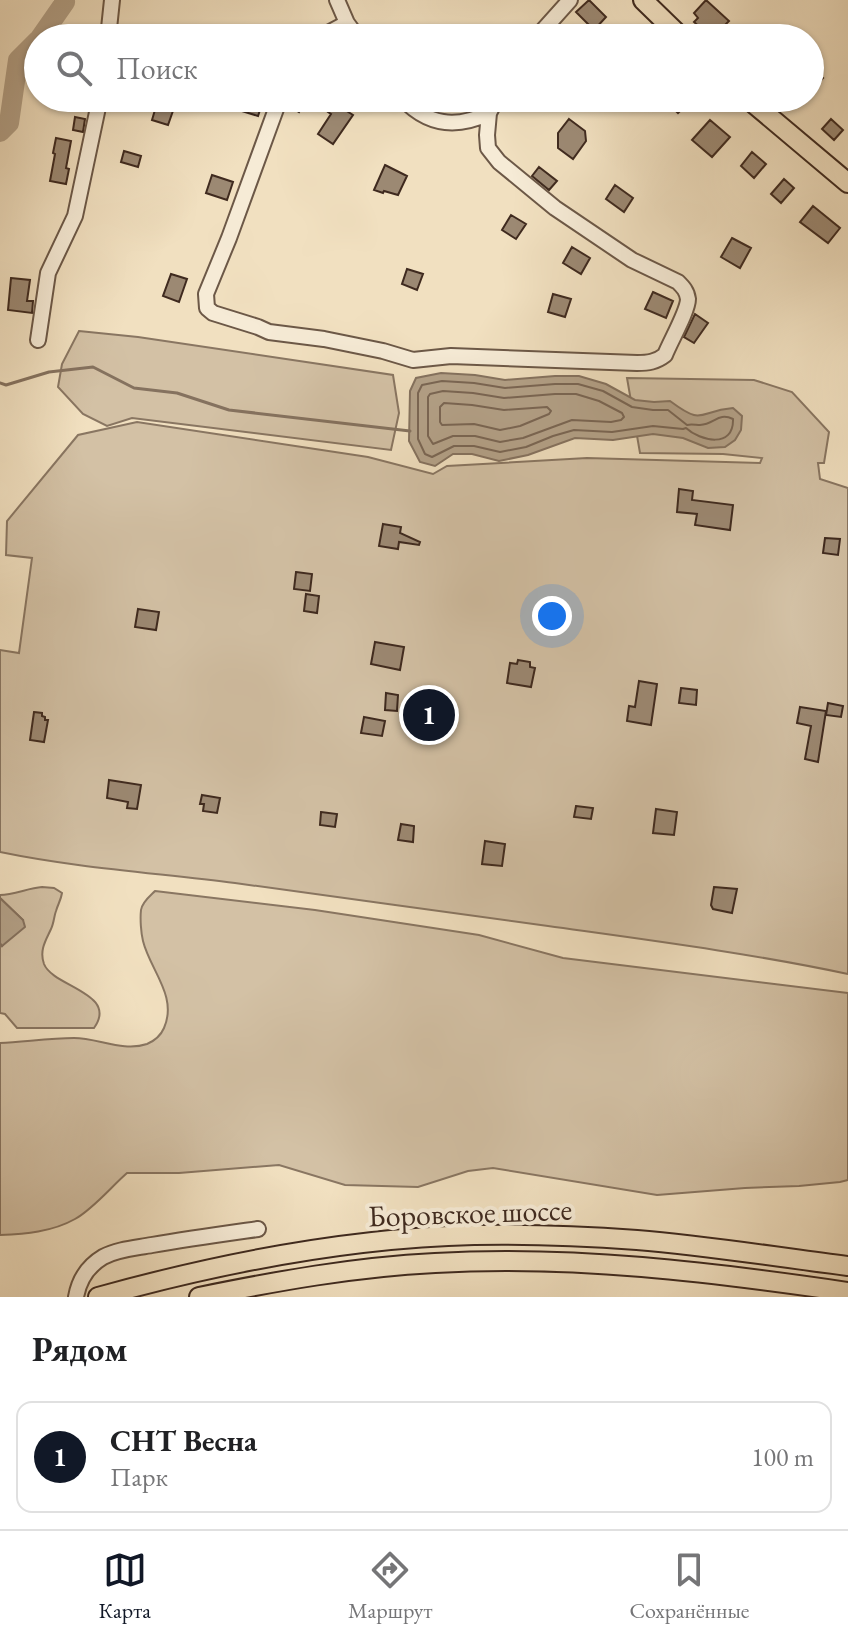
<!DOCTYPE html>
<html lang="ru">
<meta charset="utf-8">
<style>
body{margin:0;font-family:"EB Garamond",serif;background:#f2f2f2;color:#202124}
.you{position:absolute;left:552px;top:616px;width:28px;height:28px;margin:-20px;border:6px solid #fff;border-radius:50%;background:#1a73e8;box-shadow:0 0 0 12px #1a73e833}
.badge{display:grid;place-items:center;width:52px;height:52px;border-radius:50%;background:#111827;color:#fff;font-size:26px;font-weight:700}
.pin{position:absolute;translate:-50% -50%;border:4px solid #fff;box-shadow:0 2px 8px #0006}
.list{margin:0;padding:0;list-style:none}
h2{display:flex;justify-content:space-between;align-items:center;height:104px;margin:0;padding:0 32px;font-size:34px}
h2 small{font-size:26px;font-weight:400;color:#757577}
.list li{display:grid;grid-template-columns:52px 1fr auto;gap:24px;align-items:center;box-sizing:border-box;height:112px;margin:0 16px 16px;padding:0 16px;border:2px solid #e0e0e0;border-radius:16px}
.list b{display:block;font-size:30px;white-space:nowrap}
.list p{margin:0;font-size:26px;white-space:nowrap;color:#757577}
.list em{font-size:26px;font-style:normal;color:#757577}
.icon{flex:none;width:44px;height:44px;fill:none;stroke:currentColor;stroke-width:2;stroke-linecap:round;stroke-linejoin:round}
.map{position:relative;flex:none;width:848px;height:1297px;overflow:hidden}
.search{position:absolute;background:#fff;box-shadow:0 2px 6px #0004;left:24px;right:24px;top:24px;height:88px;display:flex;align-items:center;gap:20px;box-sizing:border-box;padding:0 28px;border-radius:44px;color:#757577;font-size:30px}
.sheet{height:232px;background:#fff}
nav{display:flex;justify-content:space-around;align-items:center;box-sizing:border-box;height:112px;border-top:2px solid #e0e0e0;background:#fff;font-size:22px;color:#757577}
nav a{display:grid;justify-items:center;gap:4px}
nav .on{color:#111827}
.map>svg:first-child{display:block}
.green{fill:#d3c1a5;stroke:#897662;stroke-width:2}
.water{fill:#b4a289;stroke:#85725f;stroke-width:2}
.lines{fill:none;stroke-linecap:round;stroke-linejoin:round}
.shore{stroke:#7a6654;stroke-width:2}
.stream{stroke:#85725f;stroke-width:3}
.river{stroke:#b4a289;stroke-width:20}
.building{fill:#9c8973;stroke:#3f2a1f;stroke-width:2}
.minor-casing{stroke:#6c5847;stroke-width:18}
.major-casing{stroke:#3f2a1f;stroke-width:22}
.minor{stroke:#f6ebd6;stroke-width:14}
.major{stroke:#f1e0c0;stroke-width:18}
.labels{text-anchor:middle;stroke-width:8;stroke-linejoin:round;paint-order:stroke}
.street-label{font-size:30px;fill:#3f2a1f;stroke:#f6ebd6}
</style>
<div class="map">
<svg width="848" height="1297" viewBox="0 0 848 1297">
<rect width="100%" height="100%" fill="#f1e0c0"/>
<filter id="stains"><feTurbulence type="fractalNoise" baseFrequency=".0025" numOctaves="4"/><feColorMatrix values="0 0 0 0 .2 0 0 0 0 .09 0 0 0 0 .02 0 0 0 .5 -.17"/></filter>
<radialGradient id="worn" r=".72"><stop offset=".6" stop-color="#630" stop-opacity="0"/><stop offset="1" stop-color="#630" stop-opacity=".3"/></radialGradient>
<!-- green -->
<path class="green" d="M79,331l59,6 255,38 6,38 -8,37 -259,-32 -25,8 -24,-12 -25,-27 4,-23z
M627,378l127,2 38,12 37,40 -5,31h-6l2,16 28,9v486c-99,-21 -200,-34 -300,-48 -104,-14 -209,-29 -313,-43 -78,-10 -158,-15 -235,-31v-202l19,3 13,-95 -26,-3 1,-34 71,-86 59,-13 231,35 65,17 14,-8 140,-8 173,5 2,-5 -39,-4 -83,-1z
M42,887l12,1 8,5c-1,7 -4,11 -6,18 -2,5 -2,12 -5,18 -5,11 -12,21 -7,35 9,23 75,29 50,64h-77l-12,-14 -5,-1v-70l2,3 21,-26 -23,-22v-3c14,0 28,-7 42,-8z
M155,891l160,19 164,25 84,23 285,35v187l-8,2 -41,4 -54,2 -88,7 -164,-27 -25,3 -50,16 -73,-2 -66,-20 -100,8h-52c-16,14 -34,36 -52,46 -23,13 -50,15 -75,16v-192c24,-1 49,-5 74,-5 24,0 49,14 73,6 7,-3 14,-9 17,-16 14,-32 -14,-58 -21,-87 -2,-8 -3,-22 -2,-31 1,-8 9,-14 14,-19z"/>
<!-- water -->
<path class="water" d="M441,373l34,2 30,5 50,-4h24l27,8 29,16 19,2 16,-1c35,26 27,10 63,7l9,8 -1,14 -6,10 -10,7 -17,1 -25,-10 -30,-4 -40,6 -38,-2 -47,17 -29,6 -27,-7h-19l-18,12 -15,-4 -11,-21 1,-50 6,-13z
M0,898l23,22 2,7 -23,19 -2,-3z"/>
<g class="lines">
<!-- shore -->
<path class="shore" d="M442,381l32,2 31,5 50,-4h23l25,7 29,16 21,3h15l19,15c4,-1 9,0 13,0 15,-1 18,-13 33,-6 1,30 -33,22 -47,9l-3,1 -30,-3 -41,6 -38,-2 -21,6 -27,11 -26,5 -26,-6h-20l-22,11 -7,-3 -7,-15v-46l4,-8z
M443,391l30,2 31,5 51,-4h21l23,7 23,12 2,4 -3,3 -10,2 -39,-2 -49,18 -23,4 -25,-6h-22l-20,8 -5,-8v-39l2,-3z
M444,403l28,2 32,5 43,-3 4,4 -2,3 -29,12 -20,4 -26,-6 -32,1 -2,-3v-15z"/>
<!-- stream -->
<path class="stream" d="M0,383l6,2 43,-13 44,-5 41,21 43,5 52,17 181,21"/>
<!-- river -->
<path class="river" d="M40,38l25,-36 -1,-2
M0,132l9,-9 9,-63 20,-20"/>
</g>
<!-- building -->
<path class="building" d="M589,0l17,17 -12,13 -18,-18z
M706,0l23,21 -17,17 -18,-16 4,-4 -4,-5z
M810,66l13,12 -13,14z
M246,98h18l-6,18 -16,-5z
M290,98h17l-8,14 -11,-7z
M663,98h30l-15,15z
M157,103l17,5 -6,17 -16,-5z
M334,103l19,12 -20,29 -15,-10 13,-20 -3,-2z
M75,117l10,2 -2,13 -10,-2z
M569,119l16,12 1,10 -13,18 -15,-11v-15z
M831,119l12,11 -9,10 -12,-11z
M710,120l20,17 -18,20 -20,-17z
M56,138l15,3 -5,27 3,1 -3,15 -16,-3 5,-27 -2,-1z
M124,151l17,5 -3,11 -17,-5z
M752,152l14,12 -12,14 -13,-12z
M385,165l22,11 -9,19 -14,-4 -1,2 -9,-3z
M539,167l18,14 -8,9 -17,-14z
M212,175l21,7 -6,18 -21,-7z
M784,179l10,9 -13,15 -10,-9z
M615,185l18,13 -9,14 -18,-13z
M813,206l27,22 -12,15 -28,-21z
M511,215l15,9 -10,15 -14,-9z
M732,238l19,10 -11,20 -19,-11z
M572,247l18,11 -9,16 -18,-11z
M407,269l16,5 -6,16 -15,-6z
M171,274l16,5 -8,23 -16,-6z
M11,278l19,2 -3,21h6l-1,12 -24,-3z
M653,292l20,9 -7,17 -21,-9z
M553,294l18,5 -6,18 -17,-5z
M695,314l13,9 -14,20 -10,-6z
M679,489l14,2 -1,9 41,5 -3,25 -35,-5 2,-11 -20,-2z
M383,524l18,3 -1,6 20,9 -1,3 -20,-3 -1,7 -19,-3z
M825,538l15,1 -2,16 -15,-2z
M296,572l16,2 -2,17 -16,-2z
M306,594l13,2 -2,17 -13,-2z
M138,609l21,3 -3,18 -21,-3z
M375,642l29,5 -4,23 -29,-6z
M518,660l12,2v5l5,1 -4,19 -24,-4 3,-20 7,1z
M639,681l18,3 -6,41 -24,-4 2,-15 6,1z
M681,688l16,2 -1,15 -17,-2z
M386,693l12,2 -1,16 -12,-1z
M828,703l15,3 -2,11 -15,-2z
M800,707l26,4 -8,51 -13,-3 6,-33 -14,-3z
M34,712l8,1v3l3,1v3h3l-4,22 -14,-2z
M364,717l21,4 -3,15 -21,-3z
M109,780l32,5 -4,24 -10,-1 1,-6 -21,-4z
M202,795l18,3 -3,15 -14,-2 1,-7h-4z
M576,806l17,2 -2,11 -17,-2z
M656,809l21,3 -3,23 -21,-2z
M321,812l16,2 -2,13 -15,-2z
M401,824l13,2 -1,16 -15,-2z
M485,841l20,3 -3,22 -20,-2z
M714,887l23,2 -5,24 -19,-4 -2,-4z"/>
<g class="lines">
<defs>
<path id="minor" d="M337,0l10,23 11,15
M108,38l4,-38
M319,38l28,-15
M536,38l34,-38
M280,98l-51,140 -23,56 1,14 6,5 45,14 11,5 55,7 59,12 30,9 38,-4 186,7c11,0 19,-1 28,-8 5,-13 23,-44 23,-56 -1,-8 -5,-12 -10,-17l-46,-22 -77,-52 -56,-46 -11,-14 -1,-13 2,-22
M402,98c26,28 54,31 87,15l8,-15
M38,340l10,-67 27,-57 25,-118
M76,1297c3,-17 12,-31 27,-40 15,-8 33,-9 49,-12 35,-6 71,-11 106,-16"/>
<path id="major" d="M643,0l39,38
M747,98l101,85
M98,1297c122,-34 249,-59 376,-62 54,-1 109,1 163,5 71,6 141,17 211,26
M199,1297c78,-16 156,-30 236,-34 138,-8 276,9 413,29"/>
</defs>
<!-- minor casing -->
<use href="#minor" class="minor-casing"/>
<!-- major casing -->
<use href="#major" class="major-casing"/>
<!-- minor -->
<use href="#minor" class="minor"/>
<!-- major -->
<use href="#major" class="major"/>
</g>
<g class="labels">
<!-- street labels -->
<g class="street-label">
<text transform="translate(470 1213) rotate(-2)" y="10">Боровское шоссе</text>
</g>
</g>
<rect width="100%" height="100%" filter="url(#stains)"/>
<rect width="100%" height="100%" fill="url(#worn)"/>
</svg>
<div class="you"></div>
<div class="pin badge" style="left:429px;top:715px">1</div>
<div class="search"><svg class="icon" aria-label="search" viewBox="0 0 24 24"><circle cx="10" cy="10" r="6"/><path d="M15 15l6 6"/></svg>Поиск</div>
</div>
<section class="sheet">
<h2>Рядом<small></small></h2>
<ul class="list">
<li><span class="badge">1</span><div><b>СНТ Весна</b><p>Парк</p></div><em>100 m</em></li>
</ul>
</section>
<nav>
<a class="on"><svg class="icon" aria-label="map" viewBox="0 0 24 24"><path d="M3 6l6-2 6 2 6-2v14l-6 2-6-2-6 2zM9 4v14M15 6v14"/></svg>Карта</a>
<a><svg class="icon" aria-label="directions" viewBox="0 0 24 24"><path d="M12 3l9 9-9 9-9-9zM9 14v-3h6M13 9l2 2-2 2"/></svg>Маршрут</a>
<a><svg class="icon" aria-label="saved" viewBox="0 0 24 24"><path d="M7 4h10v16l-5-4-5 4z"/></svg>Сохранённые</a>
</nav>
